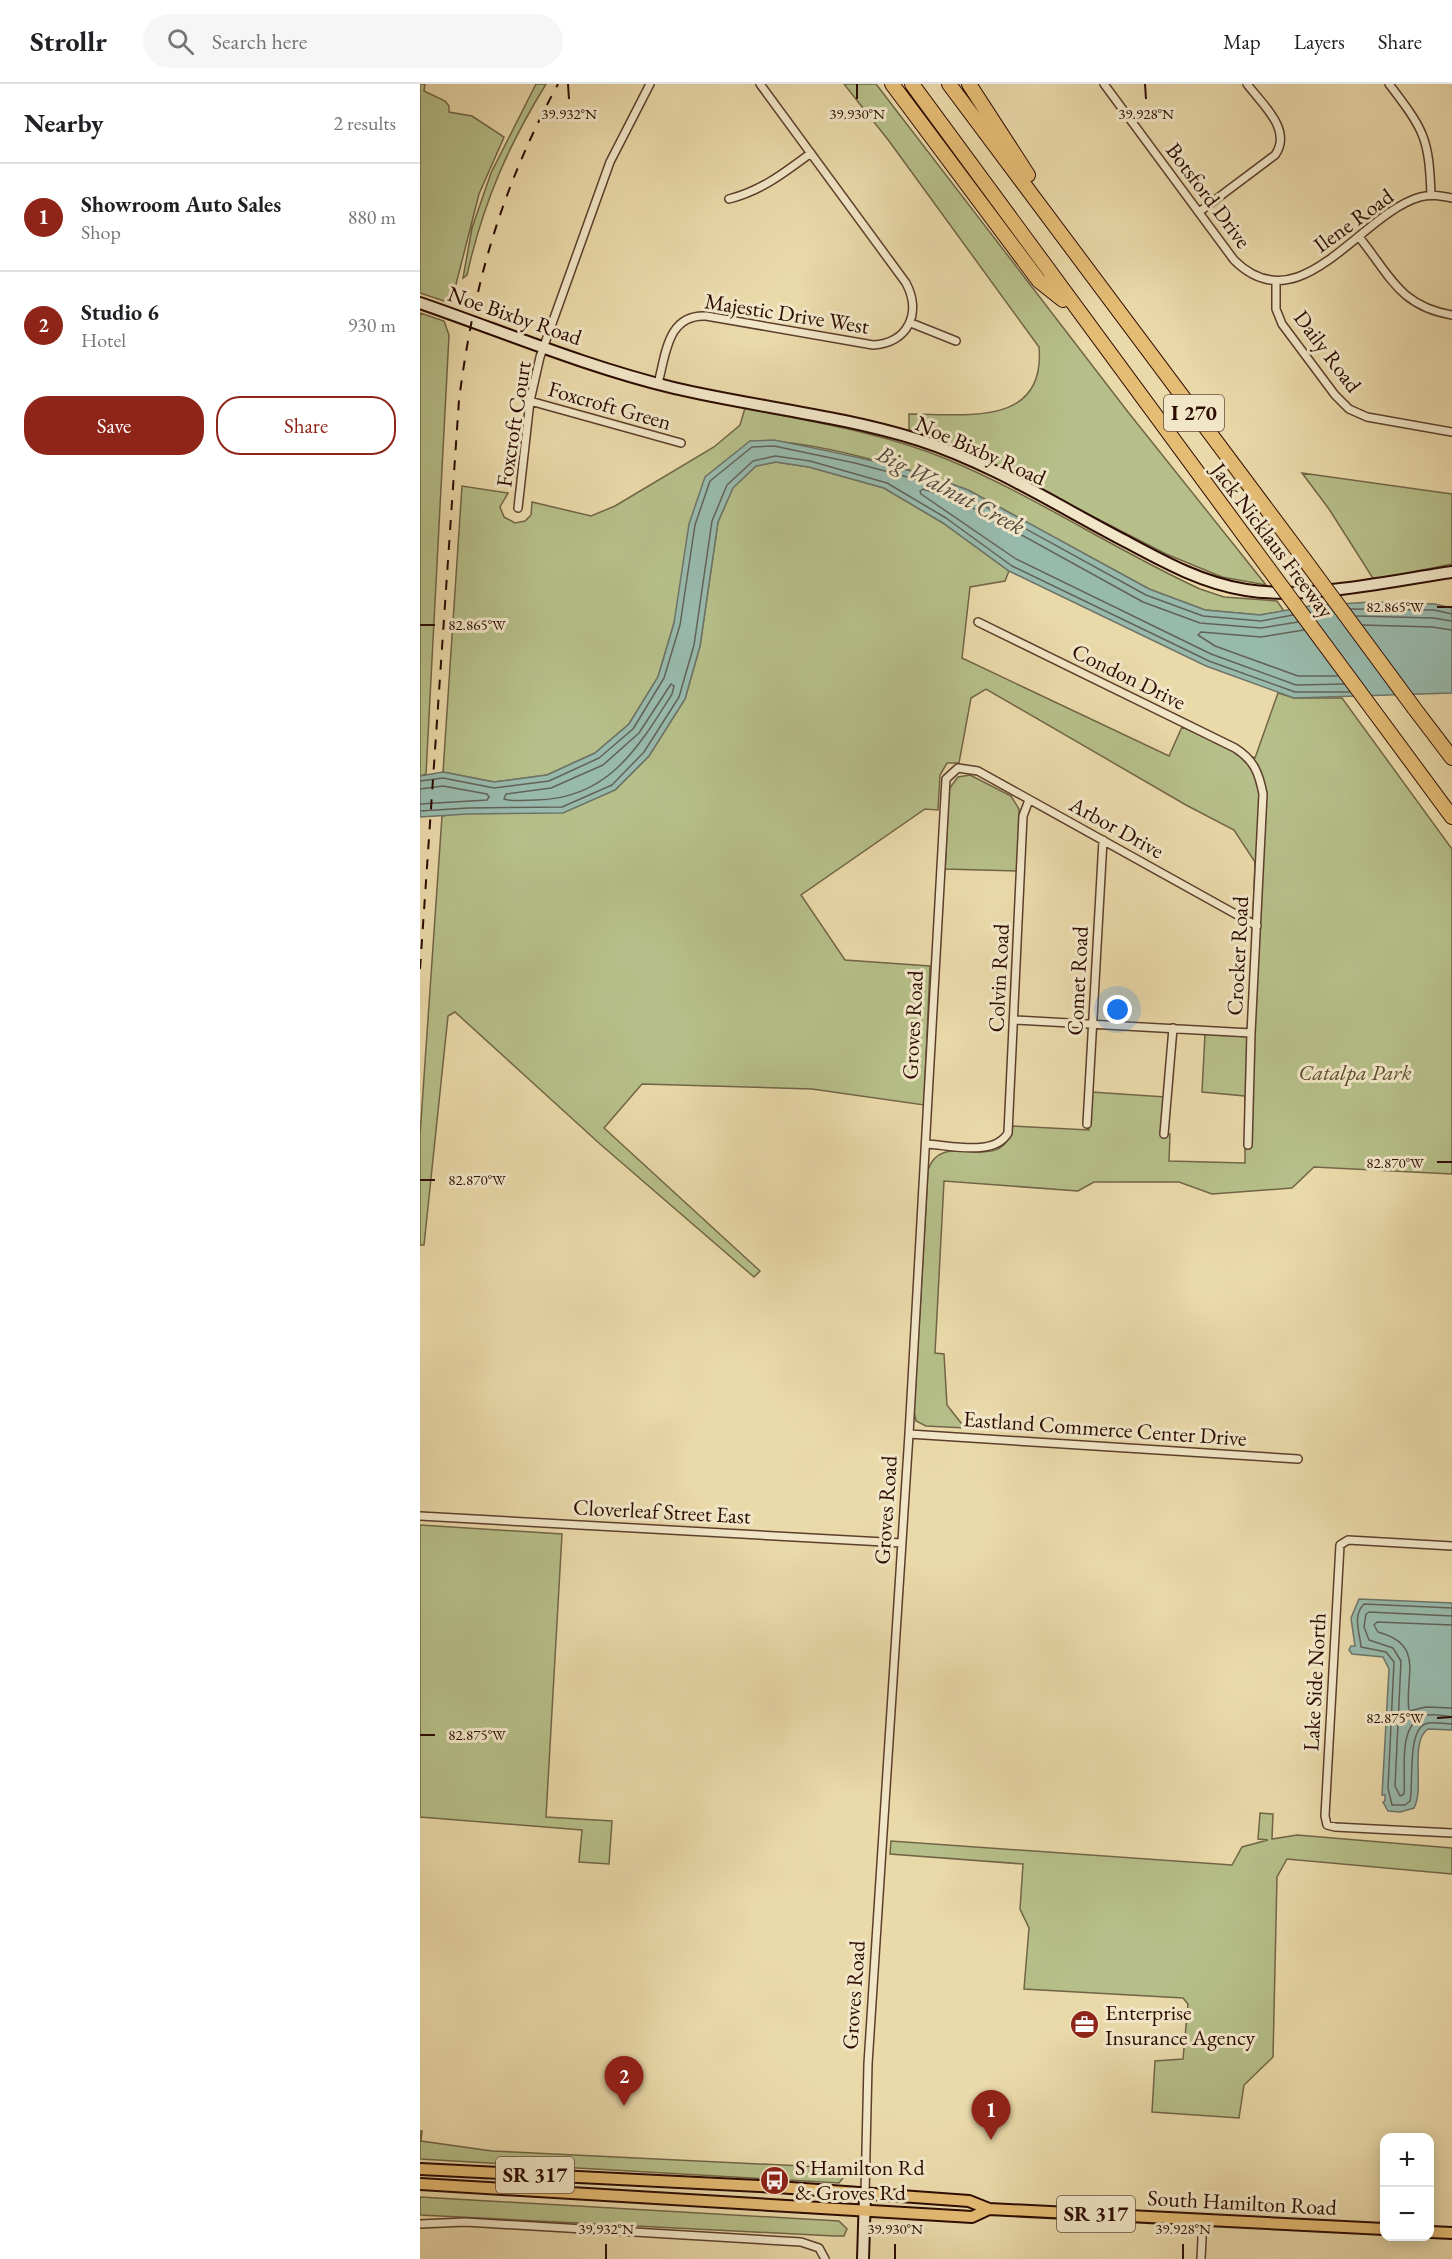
<!DOCTYPE html>
<meta charset="utf-8">
<style>
body{margin:0;font-family:"EB Garamond",serif;background:#f6f6f6;color:#202124}
.controls{position:absolute;right:18px;bottom:18px;display:grid;overflow:hidden;border-radius:12px;box-shadow:0 3px 15px #0003}
.controls button{width:54px;height:54px;display:grid;place-items:center;padding:0;border:0;border-bottom:2px solid #e0e0e0;background:#fff;color:#202124;font:30px sans-serif}
.you{position:absolute;left:698px;top:926px;width:21px;height:21px;margin:-15px;border:4px solid #fff;border-radius:50%;background:#1a73e8;box-shadow:0 0 0 9px #1a73e833}
.badge{display:grid;place-items:center;width:39px;height:39px;border-radius:50%;background:#8f2418;color:#fff;font-size:20px;font-weight:700}
.pin{position:absolute;translate:-50% -50px;filter:drop-shadow(0 2px 3px #0008)}
.pin::after{content:'';position:absolute;top:32px;width:21px;height:18px;background:inherit;clip-path:polygon(0 0,100% 0,50% 100%)}
.list{margin:0;padding:0;list-style:none}
h2{display:flex;justify-content:space-between;align-items:center;height:78px;margin:0;padding:0 24px;font-size:26px}
h2 small{font-size:20px;font-weight:400;color:#757577}
.list li{display:grid;grid-template-columns:39px 1fr auto;gap:18px;align-items:center;box-sizing:border-box;height:108px;padding:0 24px;border-top:2px solid #e0e0e0}
.list b{display:block;font-size:22px;white-space:nowrap}
.list p{margin:0;font-size:20px;white-space:nowrap;color:#757577}
.list em{font-size:20px;font-style:normal;color:#757577}
.actions{display:flex;gap:12px;padding:18px 24px}
.actions a{flex:1;padding:14px 0;border:2px solid #8f2418;border-radius:24px;text-align:center;font-size:21px;color:#8f2418}
.actions .main{background:#8f2418;color:#fff}
.icon{flex:none;width:33px;height:33px;fill:none;stroke:currentColor;stroke-width:2;stroke-linecap:round;stroke-linejoin:round}
.map{position:relative;flex:none;width:1032px;height:2175px;overflow:hidden}
header{display:flex;align-items:center;gap:36px;box-sizing:border-box;height:84px;padding:0 30px;background:#fff;border-bottom:2px solid #e0e0e0}
header strong{font-size:28px}
nav{display:flex;gap:33px;margin-inline-start:auto;font-size:21px}
.search{width:420px;height:54px;background:#f6f6f6;display:flex;align-items:center;gap:15px;box-sizing:border-box;padding:0 21px;border-radius:33px;color:#757577;font-size:22px}
main{display:flex}
aside{flex:1;background:#fff}
.map>svg:first-child{display:block}
.green{fill:#b6bf89;stroke:#716546;stroke-width:1.5}
.water{fill:#98baad;stroke:#6d7469;stroke-width:1.5}
.lines{fill:none;stroke-linecap:round;stroke-linejoin:round}
.shore{stroke:#626258;stroke-width:1.5}
.street-casing{stroke:#5c3e2c;stroke-width:10}
.secondary-casing{stroke:#2c0b02;stroke-width:14}
.primary-casing{stroke:#2c0b02;stroke-width:14}
.highway-casing{stroke:#2c0b02;stroke-width:16}
.street{stroke:#f1e6c7;stroke-width:7}
.secondary{stroke:#f1e6c7;stroke-width:10}
.primary{stroke:#e5bc74;stroke-width:10}
.highway{stroke:#e5bc74;stroke-width:14}
.rail{stroke:#2c0b02;stroke-width:2;stroke-dasharray:10 10;stroke-linecap:butt}
.highway-bridge-casing{stroke:#2c0b02;stroke-width:16;stroke-linecap:butt}
.highway-bridge{stroke:#e5bc74;stroke-width:14}
.ticks{fill:none;stroke:#2c0b02;stroke-width:2}
.labels{text-anchor:middle;stroke-width:6;stroke-linejoin:round;paint-order:stroke}
.shield{fill:#f1e6c7;stroke:#674d3d;stroke-width:1.5}
.shield-label{font-size:21px;font-weight:bold;fill:#2c0b02}
.street-label{font-size:22px;fill:#2c0b02;stroke:#f1e6c7}
.park-label{font-size:22px;font-style:italic;fill:#5c4a31;stroke:#f1e6c7}
.poi-label{font-size:22px;fill:#2c0b02;stroke:#f1e6c7;text-anchor:start}
.water-label{font-size:24px;font-style:italic;fill:#52483e;stroke:#f1e6c7}
.ticks-label{font-size:15px;text-anchor:middle;fill:#2c0b02;stroke:#f1e6c7;stroke-width:6;stroke-linejoin:round;paint-order:stroke}
</style>
<header>
<strong>Strollr</strong>
<div class="search"><svg class="icon" aria-label="search" viewBox="0 0 24 24"><circle cx="10" cy="10" r="6"/><path d="M15 15l6 6"/></svg>Search here</div>
<nav><a>Map</a><a>Layers</a><a>Share</a></nav>
</header>
<main>
<aside>
<h2>Nearby<small>2 results</small></h2>
<ul class="list">
<li><span class="badge">1</span><div><b>Showroom Auto Sales</b><p>Shop</p></div><em>880 m</em></li>
<li><span class="badge">2</span><div><b>Studio 6</b><p>Hotel</p></div><em>930 m</em></li>
</ul>
<div class="actions"><a class="main">Save</a><a>Share</a></div>
</aside>
<div class="map">
<svg width="1032" height="2175" viewBox="0 0 1032 2175">
<rect width="100%" height="100%" fill="#ead9a9"/>
<filter id="stains"><feTurbulence type="fractalNoise" baseFrequency=".00333" numOctaves="4"/><feColorMatrix values="0 0 0 0 .2 0 0 0 0 .09 0 0 0 0 .02 0 0 0 .5 -.17"/></filter>
<radialGradient id="worn" r=".72"><stop offset=".6" stop-color="#630" stop-opacity="0"/><stop offset="1" stop-color="#630" stop-opacity=".3"/></radialGradient>
<!-- green -->
<path class="green" d="M0,0h5l-1,7 21,10 4,5v6l23,4 32,21 -25,57 -26,102 -6,6 -27,-9z
M116,0h10c-38,62 -63,119 -79,191l-4,3 9,-50 19,-55z
M424,0h32l252,328 138,173 -44,-8 -56,-23 -197,-101 -25,-12 -35,-11v-16c55,0 137,14 130,-67l-150,-206z
M0,229l24,8 5,14 -23,439 -6,2z
M325,324c67,14 135,24 199,50 88,36 169,91 256,131l24,8 53,4 7,10 -24,4 -55,-5 -56,-21 -181,-99c-55,-21 -161,-52 -218,-49l-76,182 -16,54 -29,47 -34,29 -48,22 -53,7 -51,-10 19,-286 46,7 -8,14 4,10 11,6 10,-2 6,-6 1,-13 59,14 24,-10 99,-59 26,-22z
M356,378l33,5 75,21 59,35 66,48 -4,10 -35,6 -8,71 207,98 13,-29 73,31 23,-65 16,5h48l110,151v325l-138,-7 -22,21 -80,6 -33,-12h-85l-16,9 -134,-10 -9,172 9,1 3,51 18,23 -39,-2 -10,-5 -2,-10 14,-241c14,-44 73,10 85,-44l76,4 3,-38 73,5 -2,38 7,-1 -1,27 76,2v-67l-43,-4 3,-58 44,1 6,-173 -21,-32 -48,-25 -200,-116 -15,9 -12,65h-12l-7,12 -2,35 -13,-1 -124,86 44,65 85,6 -6,139 -112,-16 -170,-5 -38,44 156,143 -6,6 -154,-133 -145,-132 -7,4 -24,229h-4v-110l22,-319 173,-26 34,-34 36,-57 15,-53 18,-124 15,-35 23,-21z
M882,389l150,21v70l-78,16 -45,-71z
M550,691l41,21 8,13 -1,62 -73,-2 4,-80 9,-12z
M0,1441l142,9 -16,283 66,4 -3,43 -30,-2 3,-32 -162,-13z
M840,1729l13,1 -1,25 25,-4 155,13v26l-165,-15 -10,18 -4,180 -29,28 -5,33 -87,-6 3,-51 28,-2 5,-55 -5,-6 -159,-9 5,-61 -9,-19 3,-45 -133,-10 1,-13 341,24 10,-18 26,-7 -10,-1z
M0,2047h2l-1,10 71,10 352,17 3,5 -8,10 -419,-24z
M0,2113l419,24 8,8 -3,7h-10l-414,-21z"/>
<!-- water -->
<path class="water" d="M354,356c65,13 132,26 194,50l181,99 56,21 55,5 50,-9 61,-4 64,2 17,4v85l-158,5 -88,-32 -197,-95 -66,-48 -59,-35 -75,-21 -33,-5 -20,4 -23,22 -15,34 -18,124 -15,53 -36,57 -34,34 -52,23 -95,1 -48,3v-41l23,-4 51,10 53,-7 48,-22 34,-29 29,-47 16,-54 15,-99 16,-47 45,-36z
M939,1515l93,4v127l-24,-1c-19,13 -3,59 -14,79l-14,4 -12,-1 -5,-9 2,-1v-6h-3l7,-126 -6,-12 -31,-3 -3,-4 2,-4h4l-4,-28z"/>
<g class="lines">
<!-- shore -->
<path class="shore" d="M931,525l83,1 18,4
M937,532l76,2 19,3
M878,538l-37,6 -61,-5 -57,-21 -181,-100 -39,-13 -3,2 1,3 95,65 195,95 85,31 48,-1
M943,541l69,2 20,3
M884,546l-43,7 -60,-5 -3,3 17,11 83,30h39
M251,600l3,2 -2,8c-34,54 -64,105 -136,106 -10,0 -23,2 -32,-1l2,-5 45,-6 52,-23 36,-32z
M0,697l23,-3 51,10 55,-7 50,-23 34,-29 31,-51 16,-53 15,-100 15,-44 42,-34 22,-1 81,17 86,23 25,10 180,99 57,21 58,5 32,-6
M0,705l23,-3 44,8 2,3 -2,3 -67,4
M0,727l48,-3 94,-1 50,-22 32,-33 35,-55 15,-52 18,-124 15,-36 26,-24 22,-5 35,5 77,22 59,35 66,48 197,95 86,31h54
M1032,1524l-88,-4c-12,12 -4,29 -3,43l25,5 8,10 -6,126 4,17h13l5,-4c4,-17 -4,-74 18,-78 8,-1 16,1 24,1
M1032,1532l-83,-4 -3,2 -2,13 5,13 24,8 8,13 -6,125 5,10 4,-2c2,-22 -7,-69 20,-78 8,-3 19,0 28,1
M1032,1541l-75,-3 -3,3 4,7c48,13 26,44 31,79l17,-4 26,1"/>
<defs>
<path id="street" d="M684,0l130,176c66,66 126,-46 186,-63 11,-3 21,-1 32,1
M969,0c35,46 40,53 42,111
M309,115c32,-8 55,-26 82,-46
M779,128l76,-57c18,-25 -13,-51 -28,-71
M939,153c31,38 40,69 93,78
M856,197v28l6,15 53,71 14,14 18,8 85,15
M491,239l45,18
M238,299c8,-28 9,-69 48,-67l167,29c35,-2 49,-32 33,-62l-146,-199
M110,317l151,42
M98,424l12,-107 10,-44 70,-195 40,-78
M558,538l257,126c19,12 24,25 28,46l-12,239 -3,112
M594,936l237,13
M667,1040l16,-284
M744,1050l9,-106
M506,1060c24,1 68,13 82,-11l15,-317 6,-16
M489,1350l389,25
M0,1432l482,27
M1032,1462l-104,-6 -8,5 -15,271 2,9 8,2 117,6
M445,2110l3,-130 41,-630 37,-655 12,-11 20,3 279,155
M0,2140l45,-2 336,20 18,6 6,11
M781,2175l2,-40"/>
<path id="secondary" d="M0,219c84,29 167,64 254,85 81,19 165,27 245,52 72,23 139,66 206,101 39,21 77,42 121,49 61,10 144,-9 206,-18
M443,2175l2,-65"/>
<path id="primary" d="M0,2085l357,18 192,14 20,8 395,20
M0,2100l552,33 17,-8
M1010,2148l22,1"/>
<path id="highway" d="M472,0l147,197 24,19
M492,0l356,484
M529,0l355,475
M549,0l59,91
M994,624l38,50
M953,626l79,107"/>
</defs>
<!-- street casing -->
<use href="#street" class="street-casing"/>
<!-- secondary casing -->
<use href="#secondary" class="secondary-casing"/>
<!-- primary casing -->
<use href="#primary" class="primary-casing"/>
<!-- highway casing -->
<use href="#highway" class="highway-casing"/>
<!-- street -->
<use href="#street" class="street"/>
<!-- secondary -->
<use href="#secondary" class="secondary"/>
<!-- primary -->
<use href="#primary" class="primary"/>
<!-- highway -->
<use href="#highway" class="highway"/>
<!-- rail -->
<path class="rail" d="M0,885l39,-569c15,-117 42,-211 99,-316"/>
<defs>
<path id="highway-bridge" d="M884,475l110,149
M848,484l105,142"/>
</defs>
<!-- highway-bridge casing -->
<use href="#highway-bridge" class="highway-bridge-casing"/>
<!-- highway-bridge -->
<use href="#highway-bridge" class="highway-bridge"/>
</g>
<!-- ticks -->
<path class="ticks" d="M148,0l1,15M437,0v15M725,0l1,15M1017,523h15M0,541h15M1017,1078h15M0,1096h15M1017,1634l15,-1M0,1651h15M186,2160v15M475,2160v15M763,2160v15"/>
<!-- icons -->
<defs>
<symbol id="office-disc" viewBox="-11 -11 22 22"><circle r="9.5" fill="#8f2418" stroke="#f1e6c7"/><path d="M-6-3h4V-5.5h4V-3h4V5H-6ZM-1-4.5V-3h2v-1.5ZM-6 0V1H6V0Z" fill="#fff"/></symbol>
<symbol id="bus-disc" viewBox="-11 -11 22 22"><circle r="9.5" fill="#8f2418" stroke="#f1e6c7"/><path d="M-5-6H5V4H4V6H2V4H-2V6H-4V4H-5ZM-3.5-4V0h7V-4ZM-3.5 1.2v1.5H-2V1.2ZM2 1.2v1.5H3.5V1.2Z" fill="#fff"/></symbol>
</defs>
<g fill-rule="evenodd">
<use href="#office-disc" x="648" y="1924" width="33" height="33"/>
<use href="#bus-disc" x="338" y="2080" width="33" height="33"/>
</g>
<g class="labels">
<!-- shield labels -->
<g class="shield">
<rect x="744" y="311" width="60" height="36" rx="4.5"/>
<rect x="76" y="2073" width="78" height="36" rx="4.5"/>
<rect x="637" y="2112" width="78" height="36" rx="4.5"/>
</g>
<g class="shield-label">
<text x="774" y="336">I 270</text>
<text x="115" y="2098">SR 317</text>
<text x="676" y="2137">SR 317</text>
</g>
<!-- street labels -->
<g class="street-label">
<text transform="translate(789 111) rotate(53)" y="8">Botsford Drive</text>
<text transform="translate(933 136) rotate(-36)" y="8">Ilene Road</text>
<text transform="translate(367 229) rotate(9)" y="8">Majestic Drive West</text>
<text transform="translate(95 231) rotate(19)" y="8">Noe Bixby Road</text>
<text transform="translate(908 267) rotate(53)" y="8">Daily Road</text>
<text transform="translate(190 321) rotate(16)" y="8">Foxcroft Green</text>
<text transform="translate(93 340) rotate(-81)" y="8">Foxcroft Court</text>
<text transform="translate(561 366) rotate(24)" y="8">Noe Bixby Road</text>
<text transform="translate(853 456) rotate(53)" y="8">Jack Nicklaus Freeway</text>
<text transform="translate(709 592) rotate(26)" y="8">Condon Drive</text>
<text transform="translate(697 743) rotate(29)" y="8">Arbor Drive</text>
<text transform="translate(817 872) rotate(-87)" y="8">Crocker Road</text>
<text transform="translate(578 894) rotate(-87)" y="8">Colvin Road</text>
<text transform="translate(657 897) rotate(-87)" y="8">Comet Road</text>
<text transform="translate(492 941) rotate(-87)" y="8">Groves Road</text>
<text transform="translate(685 1344) rotate(4)" y="8">Eastland Commerce Center Drive</text>
<text transform="translate(465 1426) rotate(-86)" y="8">Groves Road</text>
<text transform="translate(242 1427) rotate(3)" y="8">Cloverleaf Street East</text>
<text transform="translate(894 1598) rotate(-87)" y="8">Lake Side North</text>
<text transform="translate(433 1911) rotate(-86)" y="8">Groves Road</text>
<text transform="translate(822 2118) rotate(3)" y="8">South Hamilton Road</text>
</g>
<!-- park labels -->
<g class="park-label">
<text x="935" y="996">Catalpa Park</text>
</g>
<!-- poi labels -->
<g class="poi-label">
<text x="685" y="1936">Enterprise<tspan x="685" dy="25">Insurance Agency</tspan></text>
<text x="375" y="2091">S Hamilton Rd<tspan x="375" dy="25">&amp; Groves Rd</tspan></text>
</g>
<!-- water labels -->
<g class="water-label">
<text transform="translate(531 406) rotate(28)" y="8">Big Walnut Creek</text>
</g>
</g>
<g class="ticks-label">
<text x="149" y="35">39.932°N</text>
<text x="437" y="35">39.930°N</text>
<text x="726" y="35">39.928°N</text>
<text x="975" y="528">82.865°W</text>
<text x="57" y="546">82.865°W</text>
<text x="975" y="1084">82.870°W</text>
<text x="57" y="1101">82.870°W</text>
<text x="975" y="1639">82.875°W</text>
<text x="57" y="1656">82.875°W</text>
<text x="186" y="2150">39.932°N</text>
<text x="475" y="2150">39.930°N</text>
<text x="763" y="2150">39.928°N</text>
</g>
<rect width="100%" height="100%" filter="url(#stains)"/>
<rect width="100%" height="100%" fill="url(#worn)"/>
</svg>
<div class="controls">
<button>+</button>
<button>−</button>
</div>
<div class="you"></div>
<div class="pin badge" style="left:571px;top:2056px">1</div>
<div class="pin badge" style="left:204px;top:2022px">2</div>
</div>
</main>
